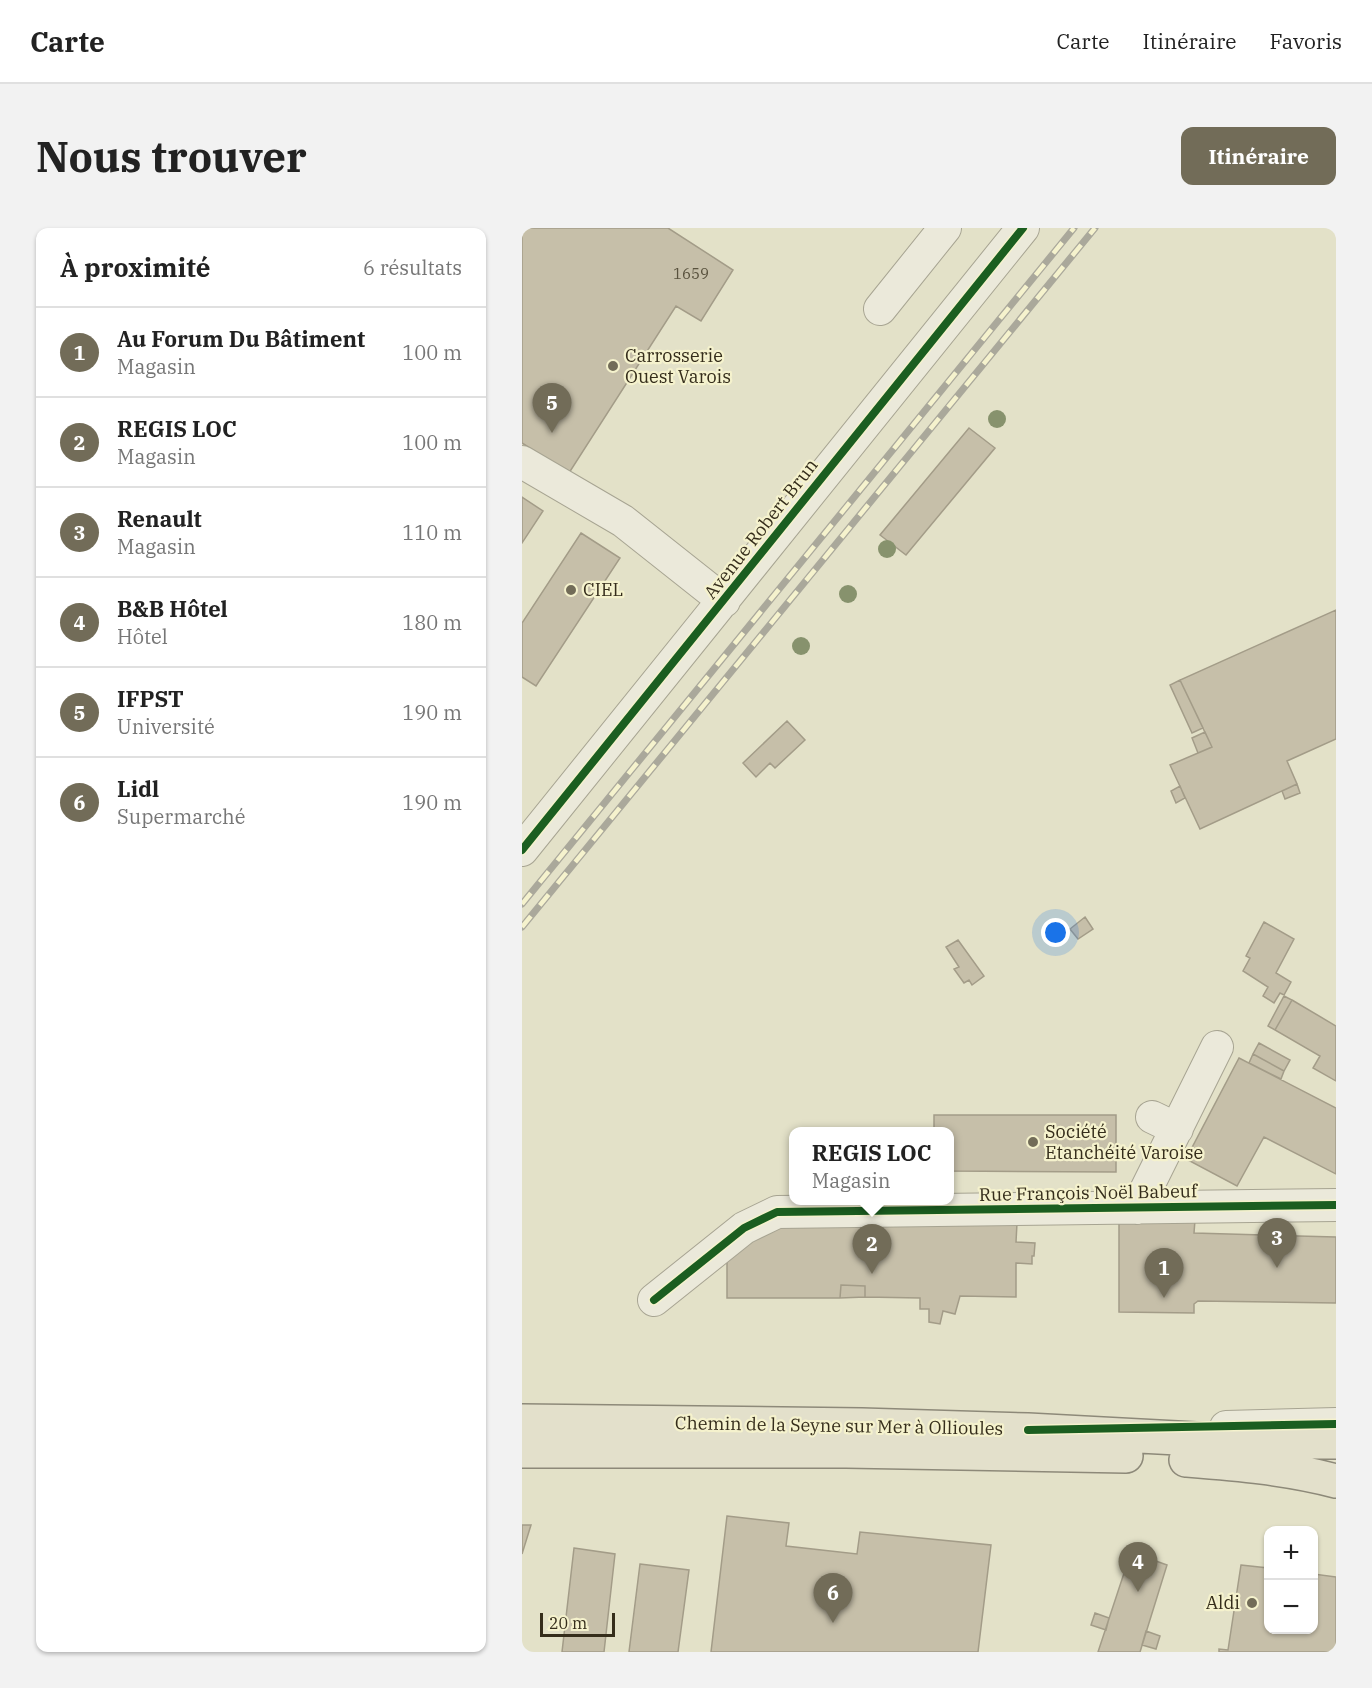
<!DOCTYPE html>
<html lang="fr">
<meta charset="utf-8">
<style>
body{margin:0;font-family:"IBM Plex Serif",serif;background:#f2f2f2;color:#222}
.controls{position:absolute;right:18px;bottom:18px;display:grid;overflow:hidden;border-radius:12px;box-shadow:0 2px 4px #0004}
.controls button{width:54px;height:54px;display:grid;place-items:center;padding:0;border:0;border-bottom:2px solid #e0e0e0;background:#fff;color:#222;font:30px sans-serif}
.scale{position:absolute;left:18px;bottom:15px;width:75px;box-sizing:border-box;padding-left:6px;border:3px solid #352d1b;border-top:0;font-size:16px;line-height:21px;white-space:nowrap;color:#352d1b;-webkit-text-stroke:4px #f5f2cd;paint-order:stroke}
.you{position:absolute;left:534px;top:705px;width:21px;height:21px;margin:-15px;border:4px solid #fff;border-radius:50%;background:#1a73e8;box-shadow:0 0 0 9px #1a73e833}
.badge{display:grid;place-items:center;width:39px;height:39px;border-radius:50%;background:#726c58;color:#fff;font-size:20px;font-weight:700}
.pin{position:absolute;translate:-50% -50px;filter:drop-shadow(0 2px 3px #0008)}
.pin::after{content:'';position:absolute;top:32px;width:21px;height:18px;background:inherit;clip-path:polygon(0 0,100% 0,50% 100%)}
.popup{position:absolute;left:267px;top:899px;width:165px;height:78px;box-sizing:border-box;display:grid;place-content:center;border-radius:12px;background:#fff;filter:drop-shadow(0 2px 4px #0005);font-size:20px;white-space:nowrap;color:#767676}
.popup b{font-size:22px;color:#222}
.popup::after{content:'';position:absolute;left:50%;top:100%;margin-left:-12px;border:12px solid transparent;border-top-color:#fff}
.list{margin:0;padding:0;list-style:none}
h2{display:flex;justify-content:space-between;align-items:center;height:78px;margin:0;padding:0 24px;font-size:26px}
h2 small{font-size:20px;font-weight:400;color:#767676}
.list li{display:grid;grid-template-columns:39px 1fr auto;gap:18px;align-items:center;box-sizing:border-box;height:90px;padding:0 24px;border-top:2px solid #e0e0e0}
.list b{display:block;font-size:22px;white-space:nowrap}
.list p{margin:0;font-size:20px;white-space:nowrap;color:#767676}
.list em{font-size:20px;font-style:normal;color:#767676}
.map{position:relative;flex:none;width:814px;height:1424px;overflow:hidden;border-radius:12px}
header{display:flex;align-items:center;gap:36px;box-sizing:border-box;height:84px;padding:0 30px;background:#fff;border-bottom:2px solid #e0e0e0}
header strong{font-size:28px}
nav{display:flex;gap:33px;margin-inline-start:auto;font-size:21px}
.intro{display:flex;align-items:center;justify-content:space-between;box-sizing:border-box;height:144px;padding:0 36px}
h1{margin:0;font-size:42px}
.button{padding:15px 27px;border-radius:12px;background:#726c58;color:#fff;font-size:21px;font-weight:700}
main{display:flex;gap:36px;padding:0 36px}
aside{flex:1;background:#fff;border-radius:12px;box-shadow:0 2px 4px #0004}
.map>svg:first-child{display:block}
.building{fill:#c6bfa9;stroke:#a39c88;stroke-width:1.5}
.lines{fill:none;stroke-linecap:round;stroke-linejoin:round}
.minor-casing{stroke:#a7a492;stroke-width:34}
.major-casing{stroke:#8d8979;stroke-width:36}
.minor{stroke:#ebe9da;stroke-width:32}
.major{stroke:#e3e0cb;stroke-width:33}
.rail-casing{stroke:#aaa89b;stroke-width:7}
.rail{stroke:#f5f2cd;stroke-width:4.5;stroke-dasharray:14;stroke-linecap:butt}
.cycleway-casing{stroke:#f5f2cd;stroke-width:11}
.cycleway{stroke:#1b5e20;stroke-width:8}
.tree{fill:#87926d}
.poi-dot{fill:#726c58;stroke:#f5f2cd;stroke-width:2}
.labels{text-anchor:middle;stroke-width:4.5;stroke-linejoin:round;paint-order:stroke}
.number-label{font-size:15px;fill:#59523e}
.poi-label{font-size:18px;fill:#352d1b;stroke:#f5f2cd;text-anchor:start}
.street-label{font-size:18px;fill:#352d1b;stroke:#f5f2cd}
</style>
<header>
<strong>Carte</strong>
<nav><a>Carte</a><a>Itinéraire</a><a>Favoris</a></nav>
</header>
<div class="intro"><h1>Nous trouver</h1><a class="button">Itinéraire</a></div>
<main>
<aside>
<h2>À proximité<small>6 résultats</small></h2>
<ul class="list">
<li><span class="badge">1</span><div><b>Au Forum Du Bâtiment</b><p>Magasin</p></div><em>100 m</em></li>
<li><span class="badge">2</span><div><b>REGIS LOC</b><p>Magasin</p></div><em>100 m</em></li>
<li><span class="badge">3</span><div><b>Renault</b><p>Magasin</p></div><em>110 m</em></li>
<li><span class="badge">4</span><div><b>B&amp;B Hôtel</b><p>Hôtel</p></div><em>180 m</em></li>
<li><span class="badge">5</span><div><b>IFPST</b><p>Université</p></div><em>190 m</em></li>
<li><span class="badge">6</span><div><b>Lidl</b><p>Supermarché</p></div><em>190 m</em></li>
</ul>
</aside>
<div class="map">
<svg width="814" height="1424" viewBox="0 0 814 1424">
<rect width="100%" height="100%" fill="#e3e1c8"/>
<!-- building -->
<path class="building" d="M0,0h146l65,42 -32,51 -25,-15 -107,167 -47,-30z
M447,200l26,20 -89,107 -26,-20z
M0,269l21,14 -21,32z
M59,305l39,25 -84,128 -14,-9v-54z
M814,382v129l-49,22 10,23 -97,45 -30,-64 42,-18 -32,-67z
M658,452l23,48 -11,5 -22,-48z
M265,493l18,19 -30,28 -5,-5 -14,14 -13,-14z
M683,504l7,15 -14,6 -6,-15z
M775,556l3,9 -15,6 -3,-8z
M658,558l5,12 -9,5 -5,-12z
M563,689l8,12 -15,10 -8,-10z
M742,694l30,17 -18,34 15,9 -7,13 -4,-2 -6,10 -11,-7 5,-9 -25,-16 7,-13 -4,-2z
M436,712l26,36 -12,9 -3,-5 -5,3 -10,-14 5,-2 -13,-20z
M762,768l8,4 -17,30 -7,-4z
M770,772l44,26v55l-23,-13 7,-12 -45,-26z
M737,815l31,17 -6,11 -31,-17z
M731,826l31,17 -3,8 -32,-16z
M717,830l97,50v66l-72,-37 -27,49 -51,-27z
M412,887h182v57l-166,-1v-39h-16z
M673,992l-1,13 142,4v66l-138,-2 -4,3v9l-75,-1v-91z
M255,994l240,1 -1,19 19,1 -1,13h-2v8l-16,-1v34l-56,-1 -5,18 -12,-3 -3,13 -11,-2v-13h-9v-11l-55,-1v-11l-24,-1 -1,13h-113v-48z
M319,1057l24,1v11l-25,1z
M205,1288l62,7 -3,23 71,8 3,-22 131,13 -13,107h-267z
M0,1297h9l-9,29z
M52,1320l41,6 -11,98h-42z
M609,1324l36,13 -27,87h-42z
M118,1336l49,6 -11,82h-49z
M719,1337l27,3v62h46v-56l22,3v75h-117v-3l9,1z
M573,1385l14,5 -3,12 -15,-5z
M624,1403l14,5 -4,13 -14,-4z"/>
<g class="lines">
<defs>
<path id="minor" d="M358,81l65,-81
M0,234l101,59 101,80
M0,622c168,-207 333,-416 501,-622
M630,889l25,12
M615,980l80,-161
M132,1072l90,-72 33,-16 559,-7
M704,1199l110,-3"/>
<path id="major" d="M0,1193l340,4 166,5 224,12h84
M0,1223h324l280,5
M664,1232c50,4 101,8 150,21"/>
</defs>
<!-- minor casing -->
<use href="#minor" class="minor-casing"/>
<!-- major casing -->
<use href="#major" class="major-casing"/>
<!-- minor -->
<use href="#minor" class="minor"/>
<!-- major -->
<use href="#major" class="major"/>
<defs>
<path id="rail" d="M0,676l552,-676
M0,699l573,-699"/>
</defs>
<!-- rail casing -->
<use href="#rail" class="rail-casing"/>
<!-- rail -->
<use href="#rail" class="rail"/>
<defs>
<path id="cycleway" d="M0,622c168,-207 333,-416 501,-622
M132,1072l90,-72 33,-16 559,-7
M506,1202l308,-6"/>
</defs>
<!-- cycleway casing -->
<use href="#cycleway" class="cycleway-casing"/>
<!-- cycleway -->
<use href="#cycleway" class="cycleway"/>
</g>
<!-- trees -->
<g class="tree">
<circle cx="475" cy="191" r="9"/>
<circle cx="365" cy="321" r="9"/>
<circle cx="326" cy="366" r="9"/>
<circle cx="279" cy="418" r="9"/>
</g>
<!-- markers -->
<g class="poi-dot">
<circle cx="91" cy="138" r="6"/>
<circle cx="49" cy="362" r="6"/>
<circle cx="511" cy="914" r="6"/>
<circle cx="730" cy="1375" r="6"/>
</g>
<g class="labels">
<!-- number labels -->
<g class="number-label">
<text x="169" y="51">1659</text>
</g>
<!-- poi labels -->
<g class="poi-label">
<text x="103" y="134">Carrosserie<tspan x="103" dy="21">Ouest Varois</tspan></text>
<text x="61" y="368">CIEL</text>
<text x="523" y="910">Société<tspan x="523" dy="21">Etanchéité Varoise</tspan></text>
<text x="718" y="1381" text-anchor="end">Aldi</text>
</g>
<!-- street labels -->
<g class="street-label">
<text transform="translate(239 301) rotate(-52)" y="6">Avenue Robert Brun</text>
<text transform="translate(566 965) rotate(-1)" y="6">Rue François Noël Babeuf</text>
<text transform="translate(317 1198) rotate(1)" y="6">Chemin de la Seyne sur Mer à Ollioules</text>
</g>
</g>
</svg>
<div class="controls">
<button>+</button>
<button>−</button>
</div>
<div class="scale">20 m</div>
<div class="you"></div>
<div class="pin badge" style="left:642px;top:1070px">1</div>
<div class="pin badge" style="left:350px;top:1046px">2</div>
<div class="popup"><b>REGIS LOC</b>Magasin</div>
<div class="pin badge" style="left:755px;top:1040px">3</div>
<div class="pin badge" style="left:616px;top:1364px">4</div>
<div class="pin badge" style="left:30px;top:205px">5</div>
<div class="pin badge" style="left:311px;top:1395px">6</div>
</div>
</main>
